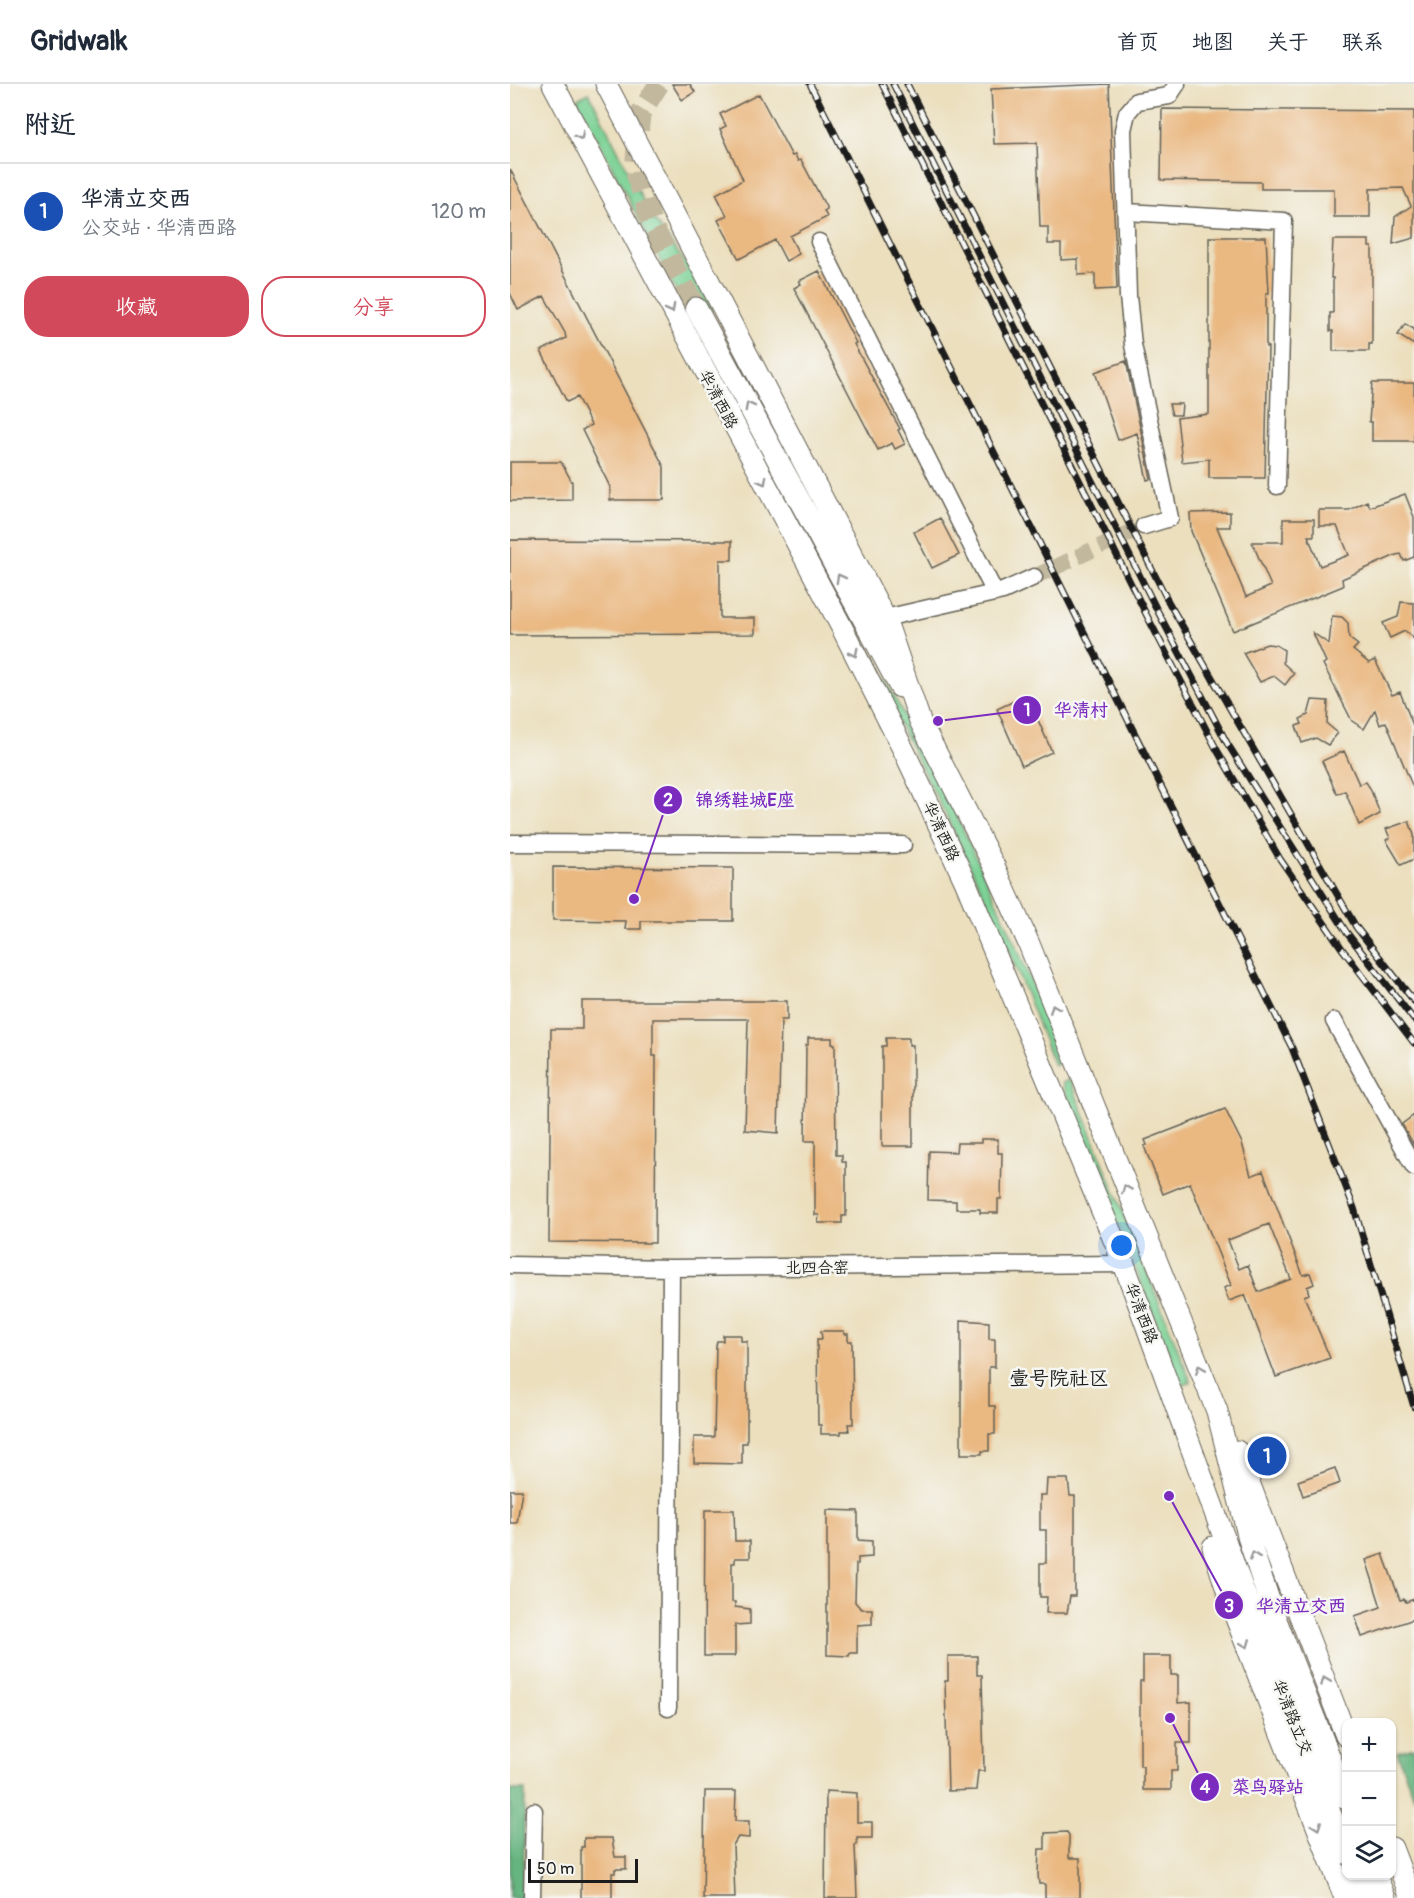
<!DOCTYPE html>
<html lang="zh">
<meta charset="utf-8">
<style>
body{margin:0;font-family:Pangolin,"LXGW WenKai TC",sans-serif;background:#f2f2f3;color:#1f2937}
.controls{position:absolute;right:18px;bottom:18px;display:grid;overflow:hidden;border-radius:12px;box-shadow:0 2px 4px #0004}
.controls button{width:54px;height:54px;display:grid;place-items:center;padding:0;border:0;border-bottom:2px solid #e0e1e3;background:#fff;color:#1f2937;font:30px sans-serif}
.scale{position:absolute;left:18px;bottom:15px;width:110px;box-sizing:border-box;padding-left:6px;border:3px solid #1c1c1c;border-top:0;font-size:16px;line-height:21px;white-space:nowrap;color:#1c1c1c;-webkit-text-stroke:4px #f6f6f2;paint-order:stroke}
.you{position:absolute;left:612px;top:1162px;width:21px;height:21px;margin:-15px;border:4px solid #fff;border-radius:50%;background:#1a73e8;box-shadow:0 0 0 9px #1a73e833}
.badge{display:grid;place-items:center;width:39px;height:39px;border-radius:50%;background:#d1495b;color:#fff;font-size:20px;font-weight:700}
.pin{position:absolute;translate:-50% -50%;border:3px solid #fff;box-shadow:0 2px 6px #0006}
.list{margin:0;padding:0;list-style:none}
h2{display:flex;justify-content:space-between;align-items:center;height:78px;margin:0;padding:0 24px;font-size:26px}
h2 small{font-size:20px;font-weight:400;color:#747a83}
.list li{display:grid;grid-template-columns:39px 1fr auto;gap:18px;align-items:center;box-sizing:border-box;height:96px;padding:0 24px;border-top:2px solid #e0e1e3}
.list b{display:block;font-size:22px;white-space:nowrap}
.list p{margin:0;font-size:20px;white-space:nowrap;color:#747a83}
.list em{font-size:20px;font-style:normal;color:#747a83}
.actions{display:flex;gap:12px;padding:18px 24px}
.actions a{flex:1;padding:14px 0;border:2px solid #d1495b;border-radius:24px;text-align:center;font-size:21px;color:#d1495b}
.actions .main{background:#d1495b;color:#fff}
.icon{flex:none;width:33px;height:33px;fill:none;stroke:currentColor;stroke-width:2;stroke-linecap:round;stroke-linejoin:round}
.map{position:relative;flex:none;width:904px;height:1814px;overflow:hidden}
header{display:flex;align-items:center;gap:36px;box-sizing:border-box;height:84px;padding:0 30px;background:#fff;border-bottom:2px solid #e0e1e3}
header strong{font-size:28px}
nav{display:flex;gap:33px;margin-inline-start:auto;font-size:21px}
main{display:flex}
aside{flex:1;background:#fff}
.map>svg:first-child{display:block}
.green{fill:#7dd296;stroke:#4c7759;stroke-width:1.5}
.forest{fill:#66b47f;stroke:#41684e;stroke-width:1.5}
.building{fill:#eab881;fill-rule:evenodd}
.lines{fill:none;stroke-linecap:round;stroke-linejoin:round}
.minor-tunnel{stroke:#c2b89e;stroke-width:16;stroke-dasharray:16 8;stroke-linecap:butt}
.major-tunnel{stroke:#c2b89e;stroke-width:21;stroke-dasharray:21 10;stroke-linecap:butt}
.minor-casing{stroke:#646055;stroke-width:19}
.major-casing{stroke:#646055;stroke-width:23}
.minor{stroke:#fff;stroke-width:16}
.major{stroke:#fff;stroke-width:21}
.rail-casing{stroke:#1c1c1c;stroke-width:7}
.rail{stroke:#f6f6f2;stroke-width:4.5;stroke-dasharray:14;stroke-linecap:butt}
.oneway{stroke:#999}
.labels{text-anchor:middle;stroke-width:5;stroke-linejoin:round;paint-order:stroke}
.street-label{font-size:16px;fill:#1c1c1c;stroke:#f6f6f2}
.quarter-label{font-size:20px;fill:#1c1c1c;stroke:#f6f6f2}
.leader{fill:none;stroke:#7b2cbf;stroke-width:2}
.callout-dot{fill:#7b2cbf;stroke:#f6f6f2;stroke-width:2}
.mark-label{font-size:18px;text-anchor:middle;font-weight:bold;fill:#fff}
.callout-label{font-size:18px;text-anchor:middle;font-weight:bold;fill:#7b2cbf;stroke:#f6f6f2;stroke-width:5;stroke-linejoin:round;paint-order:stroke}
</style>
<header>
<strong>Gridwalk</strong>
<nav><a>首页</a><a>地图</a><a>关于</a><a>联系</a></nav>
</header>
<main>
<aside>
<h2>附近<small></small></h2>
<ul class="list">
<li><span class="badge" style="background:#1a4fb4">1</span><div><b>华清立交西</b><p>公交站 · 华清西路</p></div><em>120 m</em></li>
</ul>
<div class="actions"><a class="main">收藏</a><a>分享</a></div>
</aside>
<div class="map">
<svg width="904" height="1814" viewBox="0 0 904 1814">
<rect width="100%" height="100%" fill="#f6f6f2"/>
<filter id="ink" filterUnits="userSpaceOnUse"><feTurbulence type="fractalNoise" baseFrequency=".0167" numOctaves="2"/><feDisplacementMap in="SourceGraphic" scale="12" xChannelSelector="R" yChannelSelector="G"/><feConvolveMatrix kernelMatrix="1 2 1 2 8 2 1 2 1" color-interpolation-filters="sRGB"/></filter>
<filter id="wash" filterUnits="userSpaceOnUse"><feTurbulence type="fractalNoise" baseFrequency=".008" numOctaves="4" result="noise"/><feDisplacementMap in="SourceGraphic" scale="24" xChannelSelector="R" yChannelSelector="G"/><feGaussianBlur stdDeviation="1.35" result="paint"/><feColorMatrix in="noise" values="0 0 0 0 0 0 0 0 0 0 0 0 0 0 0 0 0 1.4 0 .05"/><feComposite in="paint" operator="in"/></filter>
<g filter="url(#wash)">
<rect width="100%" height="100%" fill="#ebdfbe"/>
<!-- green -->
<path class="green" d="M79,9l61,121 44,61 18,35 -17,8 260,494 58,126 51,123 -10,4 -49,-125 -58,-123 -370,-718z
M560,996l121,302 -9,4 -120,-303z"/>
<!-- forest -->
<path class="forest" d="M904,1663v51l-17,-46z
M0,1706h15l-2,108h-13z"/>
<g id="blocks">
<!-- building -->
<path class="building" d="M162,0h18l5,8 -13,8z
M599,0l8,205 -22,1v-16l-17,1v-16l-17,1v-16h-13v-17h-8l-3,-84 -43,1 -3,-55z
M249,10l33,62 3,-1 3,6 3,-1 26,49 -3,2 3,6 -37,19 9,18 -13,7 -11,-21 -36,19 -21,-39 9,-4 -11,-22 27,-14 -23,-51 6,-3 -6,-12z
M652,25l252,2v127l-21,6 2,-27 16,-11 -8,-18 -33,1v28h-36v-28h-73v-7l-100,-2z
M0,85l154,298v33h-54v-13l-28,-57 9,-5 -14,-28 -10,5 -26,-51 25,-13 -1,-5 -21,-37 -26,14 -8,-17z
M699,153h57l3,56h-3v54h2l-3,131h-56v-19l-27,3 -5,-44 32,-4z
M823,156h36v7h3v97h-3v7h-36v-20h-3v-18h3v-35h-2z
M309,187l37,72 -2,1 46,85 -2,1 7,14 -10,5 -3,-6 -14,7 -84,-162 7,-4 -2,-3z
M895,240l9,5v16l-16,-10z
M616,277l25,118 -4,1 -10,-47 -19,7 -23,-68z
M862,299h42v58h-42v-19h-3z
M659,320h13l-1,11h-9z
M0,378h51l11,20v18l-62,1z
M895,410l9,23v40l-10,4 -3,-7 -5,1 -54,24 1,7 -110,45 -42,-100 -1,-18 40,-1v15h-13l29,70 25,-11 -19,-44h31v-23h31v17h-6l12,30 29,-11 -12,-29h-18v-16h30l18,-9 3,6z
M430,434l19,37 -27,13 -18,-36z
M0,456l222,1v19h-12v58h35v16l-245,1z
M891,518l13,1v36l-9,-8 -15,7 -7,-15 15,-6z
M822,532l10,1 6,6 1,15 9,7 -5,5 16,13 6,-3 17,35 8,-3 14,36v62l-28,-68 -6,3 -5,-15 -11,19 -12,-8 -29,-57 3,-2 -13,-29 16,11z
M757,560l9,1 8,5 -1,13 11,10 -9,12 -11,-9 -14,6 -17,-29z
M517,611l25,57 -30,14 -25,-57z
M802,616l16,1 -1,23 11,9 -10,12 -12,-7 -14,5 -6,-17 6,-2 -2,-5 8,-4z
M834,667l15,33 7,-2 4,6 10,26 -21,11 -14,-34 -8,3 -15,-33z
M899,737l5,14v24l-13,6 -15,-25 4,-2 -4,-9z
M43,783l180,1v53h-92v8h-16l1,-8 -73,-1z
M72,917h205v19h-6l-3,113 -33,-3 3,-111h-95v37h3l-1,187 -106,-1 2,-213h31z
M298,954h24v6h3l1,111h6v7h4v54h-4v7h-24l1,-8h-4v-74h-10l1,-96h2z
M376,954h23v7h4v101h-31v-100h4z
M715,1025l17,34 9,33 12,-5 40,104 7,-2 4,11 -7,3 2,7 -5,2 26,62 -54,19 -31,-82 -16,6 -5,-13 7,-3 -41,-102 -27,11 -19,-48 3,-1 -2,-5zM759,1140l22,55 -33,13 -10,-27 -9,4 -11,-29z
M904,1031v30l-12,-21z
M471,1055h17v14h4l-1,46h-3v14h-18v-4h-24v-8l-28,-1 1,-49 27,1 1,-9h24z
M451,1236l28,2v17h6v28h-6v39h6v28h-6v17h-7v3h-21z
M311,1247h23v3h4v7h4l1,83h-5l1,7h-8v3h-20v-9h-3l-1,-86h5z
M213,1251h18v6h6v102h-5v21l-48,-1v-26h20l2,-91 1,-5h6z
M825,1384l5,15 -37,13 -5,-15z
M537,1395h21l2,17h5v100h-5l-3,17h-21l1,-16h-7v-34h6v-33h-6v-35h6z
M0,1406h12l-5,33h-7z
M195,1426h29l1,31h15v17h-15v5h-3v39h3v5l15,2v15l-15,1v31h-31z
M317,1426l31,1v29l14,1v16l-14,1v6h-2l-1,38 6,7h11v15l-15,1v28h-7l-1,3 -22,-1z
M873,1470l17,46 4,-1 2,3 8,-3v20l-52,18 -7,-21 26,-9 -15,-47z
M438,1572h29v19h5l2,96h-6l-2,19 -28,1 -3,-110h3z
M633,1572h28v19h7v28l13,-1v41h-14v28h-6v19h-28v-24h-3v-85h3z
M195,1707h31l-1,30h14v17l-11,-1 -5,8 2,53h-32z
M316,1707l31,2v29h15v16h-15v7h-2l2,53h-32z
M557,1748l2,3v23h11v40h-35v-14h-6l-1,-9 1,-26h6v-16z
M74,1754h28l3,19h11v12h-11v4h-3v25h-31v-51h3z"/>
</g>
</g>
<g filter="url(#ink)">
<use href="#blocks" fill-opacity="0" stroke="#646055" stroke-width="1.5"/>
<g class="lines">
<!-- minor-tunnel -->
<path class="minor-tunnel" d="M524,493l110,-51"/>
<!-- major-tunnel -->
<path class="major-tunnel" d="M149,0l-19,30 -5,56 18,57 43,81"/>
<defs>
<path id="minor" d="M616,128l158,9 -7,265
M309,158l176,351
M634,442l26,-8 -37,-173 -5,-49 -5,-166 4,-17 10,-12 32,-5 8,-12
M375,534l118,-27 31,-14
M0,759l393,2
M824,937l80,146
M0,1181l161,3 453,-4
M158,1624l3,-440
M22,1814l2,-87"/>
<path id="major" d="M43,0l287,540 65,129 60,128 159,383 128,350 94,239
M96,0l279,534 35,103 75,147 34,76 188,467 33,132 23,69 73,187
M186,224l204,379
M727,1367l109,285
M703,1463l23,71 109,280
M882,1764l19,50
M845,1792l9,22
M866,1792l9,22"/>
</defs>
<!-- minor casing -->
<use href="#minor" class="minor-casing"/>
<!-- major casing -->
<use href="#major" class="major-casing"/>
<!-- minor -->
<use href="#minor" class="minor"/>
<!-- major -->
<use href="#major" class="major"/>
<defs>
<path id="rail" d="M300,0l482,964 62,160 60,199
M372,0l264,530 71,136 63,109 63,91 71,93
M383,0l263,524 71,135 120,190 67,87
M397,0l262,519 187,324 58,74"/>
</defs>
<!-- rail casing -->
<use href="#rail" class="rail-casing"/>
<!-- rail -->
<use href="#rail" class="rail"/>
</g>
<!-- one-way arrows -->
<defs><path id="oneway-chevron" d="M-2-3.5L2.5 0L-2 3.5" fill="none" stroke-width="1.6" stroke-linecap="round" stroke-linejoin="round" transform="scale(1.5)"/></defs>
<g class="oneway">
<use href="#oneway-chevron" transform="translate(70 52) rotate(63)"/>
<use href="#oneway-chevron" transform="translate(161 225) rotate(62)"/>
<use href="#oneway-chevron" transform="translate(239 322) rotate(-118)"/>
<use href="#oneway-chevron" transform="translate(253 397) rotate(62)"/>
<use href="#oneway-chevron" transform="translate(330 494) rotate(-118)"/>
<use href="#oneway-chevron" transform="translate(344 569) rotate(63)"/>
<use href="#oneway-chevron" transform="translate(544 924) rotate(-112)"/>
<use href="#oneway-chevron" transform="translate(616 1105) rotate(-112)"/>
<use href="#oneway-chevron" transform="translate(690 1285) rotate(-112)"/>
<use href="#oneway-chevron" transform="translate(744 1472) rotate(-108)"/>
<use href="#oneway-chevron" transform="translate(736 1560) rotate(69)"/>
<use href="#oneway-chevron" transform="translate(815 1597) rotate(-112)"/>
<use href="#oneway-chevron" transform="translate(807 1742) rotate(69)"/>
</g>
</g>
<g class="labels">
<!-- street labels -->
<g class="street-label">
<text transform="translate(209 315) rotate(62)" y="6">华清西路</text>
<text transform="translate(432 747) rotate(65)" y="6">华清西路</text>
<text x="307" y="1189">北四合窑</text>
<text transform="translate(632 1229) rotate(69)" y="6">华清西路</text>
<text transform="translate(783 1633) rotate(68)" y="6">华清路立交</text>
</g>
<!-- quarter labels -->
<g class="quarter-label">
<text x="549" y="1301">壹号院社区</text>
</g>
</g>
<!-- callouts -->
<path class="leader" d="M428 637L517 626M124 815L158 716M659 1412L719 1521M660 1634L695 1703"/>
<g class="callout-dot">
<circle cx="428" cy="637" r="6"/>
<circle cx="124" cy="815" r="6"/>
<circle cx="659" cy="1412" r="6"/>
<circle cx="660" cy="1634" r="6"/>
<circle cx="517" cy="626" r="15"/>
<circle cx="158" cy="716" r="15"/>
<circle cx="719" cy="1521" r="15"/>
<circle cx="695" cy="1703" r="15"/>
</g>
<g class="mark-label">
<text x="517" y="632">1</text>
<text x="158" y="722">2</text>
<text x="719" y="1528">3</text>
<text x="695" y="1709">4</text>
</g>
<g class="callout-label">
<text x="571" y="632">华清村</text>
<text x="235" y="722">锦绣鞋城E座</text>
<text x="791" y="1528">华清立交西</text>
<text x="758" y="1709">菜鸟驿站</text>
</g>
</svg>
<div class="controls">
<button>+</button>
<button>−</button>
<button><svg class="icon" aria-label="layers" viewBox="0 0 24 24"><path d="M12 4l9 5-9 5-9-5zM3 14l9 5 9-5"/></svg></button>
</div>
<div class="scale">50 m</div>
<div class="you"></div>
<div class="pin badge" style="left:757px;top:1372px;background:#1a4fb4">1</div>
</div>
</main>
